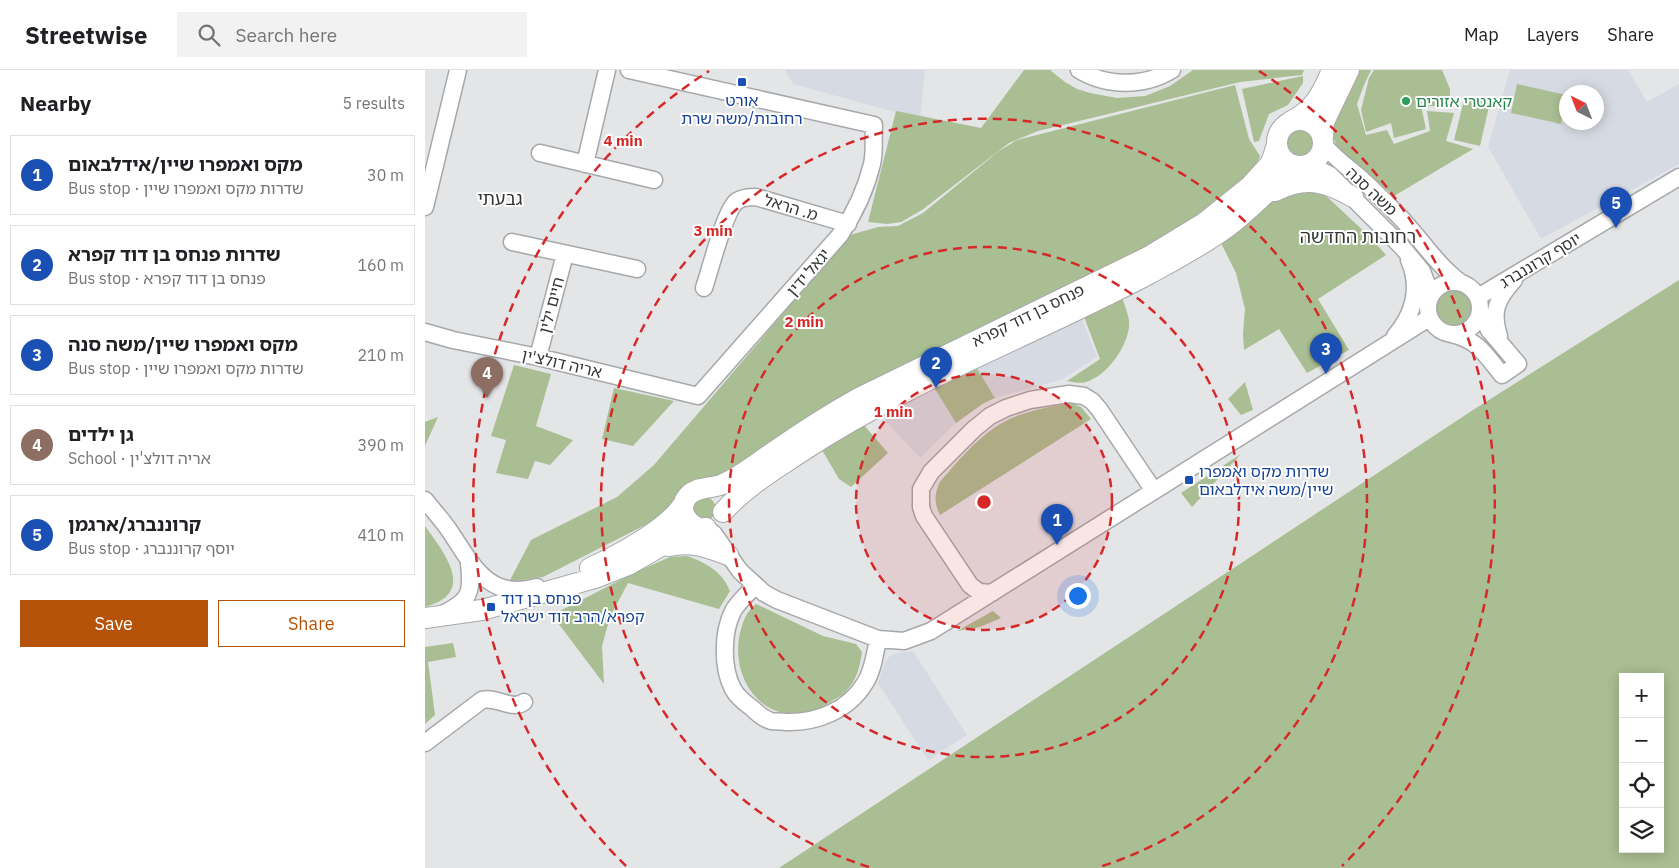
<!DOCTYPE html>
<meta charset="utf-8">
<style>
body{margin:0;font-family:"IBM Plex Sans","Noto Sans Hebrew",sans-serif;background:#f2f2f2;color:#202124}
.controls{position:absolute;right:15px;bottom:15px;display:grid;overflow:hidden;border-radius:0px;box-shadow:0 2px 12px #0003}
.controls button{width:45px;height:45px;display:grid;place-items:center;padding:0;border:0;border-bottom:1px solid #e0e0e0;background:#fff;color:#202124;font:25px sans-serif}
.compass{position:absolute;left:1134px;top:15px;width:45px;height:45px;border-radius:50%;background:#fff;box-shadow:0 2px 12px #0003;rotate:318deg}
.you{position:absolute;left:652px;top:525px;width:18px;height:18px;margin:-12px;border:4px solid #fff;border-radius:50%;background:#1a73e8;box-shadow:0 0 0 8px #1a73e833}
.badge{display:grid;place-items:center;width:32px;height:32px;border-radius:50%;background:#b45309;color:#fff;font-size:16px;font-weight:700}
.pin{position:absolute;translate:-50% -41px;filter:drop-shadow(0 1px 2px #0008)}
.pin::after{content:'';position:absolute;top:26px;width:18px;height:15px;background:inherit;clip-path:polygon(0 0,100% 0,50% 100%)}
.list{margin:0;padding:0;list-style:none}
h2{display:flex;justify-content:space-between;align-items:center;height:65px;margin:0;padding:0 20px;font-size:21px}
h2 small{font-size:16px;font-weight:400;color:#757577}
.list li{display:grid;grid-template-columns:32px 1fr auto;gap:15px;align-items:center;box-sizing:border-box;height:80px;margin:0 10px 10px;padding:0 10px;border:1px solid #e0e0e0;border-radius:0px}
.list b{display:block;font-size:19px;white-space:nowrap}
.list p{margin:0;font-size:16px;white-space:nowrap;color:#757577}
.list em{font-size:16px;font-style:normal;color:#757577}
.actions{display:flex;gap:10px;padding:15px 20px}
.actions a{flex:1;padding:11px 0;border:1px solid #b45309;border-radius:0px;text-align:center;font-size:18px;color:#b45309}
.actions .main{background:#b45309;color:#fff}
.icon{flex:none;width:28px;height:28px;fill:none;stroke:currentColor;stroke-width:2;stroke-linecap:round;stroke-linejoin:round}
.map{position:relative;flex:none;width:1254px;height:798px;overflow:hidden}
header{display:flex;align-items:center;gap:30px;box-sizing:border-box;height:70px;padding:0 25px;background:#fff;border-bottom:1px solid #e0e0e0}
header strong{font-size:24px}
nav{display:flex;gap:28px;margin-inline-start:auto;font-size:18px}
.search{width:350px;height:45px;background:#f2f2f2;display:flex;align-items:center;gap:12px;box-sizing:border-box;padding:0 18px;border-radius:0px;color:#757577;font-size:19px}
main{display:flex}
aside{flex:1;background:#fff}
.map>svg:first-child{display:block}
.built{fill:#d6dae2;fill-rule:evenodd}
.green{fill:#a9be92;fill-rule:evenodd}
.lines{fill:none;stroke-linecap:round;stroke-linejoin:round}
.minor-casing{stroke:#a7a8aa;stroke-width:19}
.major-casing{stroke:#a7a8aa;stroke-width:22}
.minor{stroke:#fff;stroke-width:16}
.major{stroke:#fff;stroke-width:20}
.ring{fill:none;stroke:#d62828;stroke-width:2.5;stroke-dasharray:9 6}
.transit-dot{fill:#1a4fb4;stroke:#fff;stroke-width:2}
.leisure-dot{fill:#2e9e5b;stroke:#fff;stroke-width:2}
.labels{text-anchor:middle;stroke-width:4;stroke-linejoin:round;paint-order:stroke}
.transit-label{font-size:16px;fill:#164399;stroke:#fff;text-anchor:start}
.leisure-label{font-size:16px;fill:#27864d;stroke:#fff;text-anchor:start}
.street-label{font-size:16px;fill:#333434;stroke:#fff}
.neighbourhood-label{font-size:18px;fill:#333434;stroke:#fff}
.centre{fill:#d62828;stroke:#fff;stroke-width:2.5}
.ring-label{font-size:15px;text-anchor:middle;font-weight:bold;fill:#d62828;stroke:#fff;stroke-width:4;stroke-linejoin:round;paint-order:stroke}
</style>
<header>
<strong>Streetwise</strong>
<div class="search"><svg class="icon" aria-label="search" viewBox="0 0 24 24"><circle cx="10" cy="10" r="6"/><path d="M15 15l6 6"/></svg>Search here</div>
<nav><a>Map</a><a>Layers</a><a>Share</a></nav>
</header>
<main>
<aside>
<h2>Nearby<small>5 results</small></h2>
<ul class="list">
<li><span class="badge" style="background:#1a4fb4">1</span><div><b>מקס ואמפרו שיין/אידלבאום</b><p>Bus stop · שדרות מקס ואמפרו שיין</p></div><em>30 m</em></li>
<li><span class="badge" style="background:#1a4fb4">2</span><div><b>שדרות פנחס בן דוד קפרא</b><p>Bus stop · פנחס בן דוד קפרא</p></div><em>160 m</em></li>
<li><span class="badge" style="background:#1a4fb4">3</span><div><b>מקס ואמפרו שיין/משה סנה</b><p>Bus stop · שדרות מקס ואמפרו שיין</p></div><em>210 m</em></li>
<li><span class="badge" style="background:#8d6e63">4</span><div><b>גן ילדים</b><p>School · אריה דולצ'ין</p></div><em>390 m</em></li>
<li><span class="badge" style="background:#1a4fb4">5</span><div><b>קרוננברג/ארגמן</b><p>Bus stop · יוסף קרוננברג</p></div><em>410 m</em></li>
</ul>
<div class="actions"><a class="main">Save</a><a>Share</a></div>
</aside>
<div class="map">
<svg width="1254" height="798" viewBox="0 0 1254 798">
<rect width="100%" height="100%" fill="#e4e5e7"/>
<!-- built -->
<path class="built" d="M360,0h140l-5,49 -127,-35z
M1085,0h118l19,32 32,-18v80l-138,75 -53,-92zM1142,22h30v30h-30z
M655,244l17,43 -34,22 -68,19 -20,-33z
M507,314l24,39 -36,35 -43,-46z
M488,581l54,84 -39,25 -50,-77 7,-21 4,-5 4,-3z"/>
<!-- green -->
<path class="green" d="M599,0h26l15,12 12,7 13,4 27,5 28,-2 13,-5 12,-5 23,-16h111l-2,5 -62,7 -202,49 -29,12 -87,67 -21,12 -14,2 -19,-2 28,-111 85,17z
M930,0h16l-7,15 -7,19 9,31 21,-5 7,14 36,-13 -3,-20 27,2 -8,28 27,8 -79,47 -57,-49 -6,-15z
M949,0h68l8,19v17h-29l5,23 -32,9 -3,-15 -25,9 -5,-22 8,-32z
M878,6v7l-15,22 -19,9 -10,27 -5,1 -12,-53z
M1092,14l49,11 -5,29 -50,-11z
M810,15l14,54 11,17 -11,27 -108,70 -262,124 -56,30 -164,111 -116,59 -34,5 22,-42 86,-43 37,-32 196,-230 28,-8 20,-1 25,-13 76,-62 18,-11z
M1040,26l25,6 -10,44 -26,-6z
M858 73a17 17 0 1 1 34 0a17 17 0 1 1-34 0Z
M888,120l11,4 45,42 17,19 -68,44 31,51 -42,23 -28,-44 -35,21 -1,-17 2,-24 -9,-36 -16,-32 47,-38 17,-9z
M1254,210v588h-900l694,-458zM1198,607h37v172h-37z
M1007 238a22 22 0 1 1 44 0a22 22 0 1 1-44 0Z
M696,225c3,9 7,17 8,26 2,22 -22,55 -43,61 -5,2 -13,0 -19,-1l33,-22 -17,-45z
M89,295l37,9 -15,52 37,14 -23,25 -15,-4 -7,18 -32,-6 10,-33 -15,-4z
M550,295l20,33 -11,5 -28,20 -24,-39z
M820,312l8,28 -12,5 -13,-16z
M189,318l60,13 -41,45 -31,-7z
M646,333l10,4 10,12 -151,96c-6,-12 -6,-21 0,-33 24,-28 49,-59 86,-69 14,-5 30,-7 45,-10z
M13,347l-13,29v-24z
M438,354l25,29 -37,34 -12,-8 -17,-29z
M816,384l-49,53 -11,-14z
M281,426c12,5 14,19 1,25l-12,-2 -3,-15z
M0,456c20,28 52,67 0,81z
M262,486c19,7 35,15 43,35l-11,18 -91,-26 -18,34 -8,29 2,38 -52,-69 86,-44 32,-14z
M331,534l67,32 33,8 6,8c-2,13 -5,28 -15,38 -3,5 -11,8 -15,11 -10,7 -20,12 -32,14 -4,0 -10,-1 -15,-2 -36,-6 -53,-47 -45,-80 3,-12 6,-21 16,-29z
M568,541l8,7 -21,9 -23,4z
M28,573l3,14 -28,5 7,53 -10,9v-77z"/>
<g class="lines">
<defs>
<path id="minor" d="M654,0c28,17 65,17 93,0
M899,75c10,12 22,21 34,31 15,13 28,27 42,41 20,21 36,47 60,65
M115,83l114,27
M160,94l22,-94
M882,96l11,3 12,6 72,72 20,24 9,24
M0,137l33,-137
M87,172l125,27
M1003 238a26 26 0 1 1 52 0a26 26 0 1 1-52 0Z
M279,218c6,-17 21,-79 33,-87 6,-4 13,-4 19,-4l92,27
M1053,227l201,-120
M0,262l28,8 85,17 160,39 142,-161c14,-21 26,-46 32,-71 3,-12 1,-26 2,-39l-245,-55
M1026,264c27,6 34,20 51,41l16,-11 -29,-34 -9,-19
M970,266c19,-22 26,-49 14,-76
M1074,266c-8,-25 -2,-37 15,-56
M113,287l27,-103
M0,430c8,10 17,20 24,30 23,34 39,71 88,57
M281,458l8,6 26,37 24,22 13,7 101,39 26,2 27,-10 498,-313
M330,515c-6,8 -17,17 -22,26 -11,22 -11,57 0,78 4,8 12,14 19,19 5,5 13,11 19,13 5,1 11,0 15,1 31,1 63,-12 79,-39 8,-12 10,-30 13,-44
M567,523l-13,-1 -9,-7 -46,-69 -3,-9v-18l10,-17 43,-43 16,-13 16,-8 24,-8 39,-6 15,2 8,5 7,8 55,82
M18,544c28,-14 29,-21 26,-51
M0,673l57,-43c14,-4 30,11 42,2"/>
<path id="major" d="M852 73a23 23 0 1 1 46 0a23 23 0 1 1-46 0Z
M865,52c24,-12 32,-28 42,-52
M898,67l1,-15 25,-52
M850,121c30,-15 50,-10 78,6
M298,442c22,-25 51,-42 78,-60 109,-72 233,-117 348,-178 27,-15 56,-30 81,-49 24,-18 43,-42 69,-58
M279,459c-15,-2 -29,-19 -16,-33 9,-10 24,-7 35,-12 19,-8 35,-22 52,-33 27,-19 55,-37 84,-53l289,-141 56,-34 46,-37 21,-23 6,-18
M244,476c21,-5 39,1 59,9
M165,498c27,-12 82,-41 95,-67
M0,548l57,-8 113,-32 33,-13 52,-30 26,-7"/>
</defs>
<!-- minor casing -->
<use href="#minor" class="minor-casing"/>
<!-- major casing -->
<use href="#major" class="major-casing"/>
<!-- minor -->
<use href="#minor" class="minor"/>
<!-- major -->
<use href="#major" class="major"/>
</g>
<!-- distance rings -->
<circle cx="559" cy="432" r="128" fill="#d62828" fill-opacity=".12"/>
<g class="ring">
<circle cx="559" cy="432" r="128"/>
<circle cx="559" cy="432" r="255"/>
<path d="M444 797A383 383 0 1 1 674 797"/>
<path d="M201 796A511 511 0 0 1 284 1M834 1A511 511 0 0 1 917 796"/>
</g>
<!-- markers -->
<g class="transit-dot">
<rect x="312" y="7" width="10" height="10" rx="2.5"/>
<rect x="759" y="405" width="10" height="10" rx="2.5"/>
<rect x="61" y="532" width="10" height="10" rx="2.5"/>
</g>
<circle class="leisure-dot" cx="981" cy="31" r="5"/>
<g class="labels">
<!-- transit labels -->
<g class="transit-label">
<text x="317" y="36" text-anchor="middle">אורט<tspan x="317" dy="18">רחובות/משה שרת</tspan></text>
<text x="774" y="407">שדרות מקס ואמפרו<tspan x="774" dy="18">שיין/משה אידלבאום</tspan></text>
<text x="76" y="534">פנחס בן דוד<tspan x="76" dy="18">קפרא/הרב דוד ישראל</tspan></text>
</g>
<!-- leisure labels -->
<g class="leisure-label">
<text x="991" y="37">קאנטרי אזורים</text>
</g>
<!-- street labels -->
<g class="street-label">
<text transform="translate(947 121) rotate(43)" y="6">משה סנה</text>
<text transform="translate(366 137) rotate(17)" y="6">מ. הראל</text>
<text transform="translate(1115 190) rotate(-31)" y="6">יוסף קרוננברג</text>
<text transform="translate(383 202) rotate(-49)" y="6">יגאל ידין</text>
<text transform="translate(126 235) rotate(-75)" y="6">חיים ילין</text>
<text transform="translate(603 245) rotate(-26)" y="6">פנחס בן דוד קפרא</text>
<text transform="translate(137 293) rotate(13)" y="6">אריה דולצ'ין</text>
</g>
<!-- neighbourhood labels -->
<g class="neighbourhood-label">
<text x="75" y="135">גבעתי</text>
<text x="933" y="173">רחובות החדשה</text>
</g>
</g>
<circle cx="559" cy="432" r="8" class="centre"/>
<g class="ring-label">
<text x="198" y="76">4 min</text>
<text x="288" y="166">3 min</text>
<text x="379" y="257">2 min</text>
<text x="468" y="347">1 min</text>
</g>
</svg>
<div class="controls">
<button>+</button>
<button>−</button>
<button><svg class="icon" aria-label="locate" viewBox="0 0 24 24"><circle cx="12" cy="12" r="6"/><path d="M12 2v4M12 18v4M2 12h4M18 12h4"/></svg></button>
<button><svg class="icon" aria-label="layers" viewBox="0 0 24 24"><path d="M12 4l9 5-9 5-9-5zM3 14l9 5 9-5"/></svg></button>
</div>
<svg class="compass" viewBox="-18 -18 36 36"><path d="M0-13l5 13h-10z" fill="#e53935"/><path d="M0 13l5-13h-10z" fill="#757577"/></svg>
<div class="you"></div>
<div class="pin badge" style="left:632px;top:475px;background:#1a4fb4">1</div>
<div class="pin badge" style="left:511px;top:318px;background:#1a4fb4">2</div>
<div class="pin badge" style="left:901px;top:304px;background:#1a4fb4">3</div>
<div class="pin badge" style="left:62px;top:328px;background:#8d6e63">4</div>
<div class="pin badge" style="left:1191px;top:158px;background:#1a4fb4">5</div>
</div>
</main>
